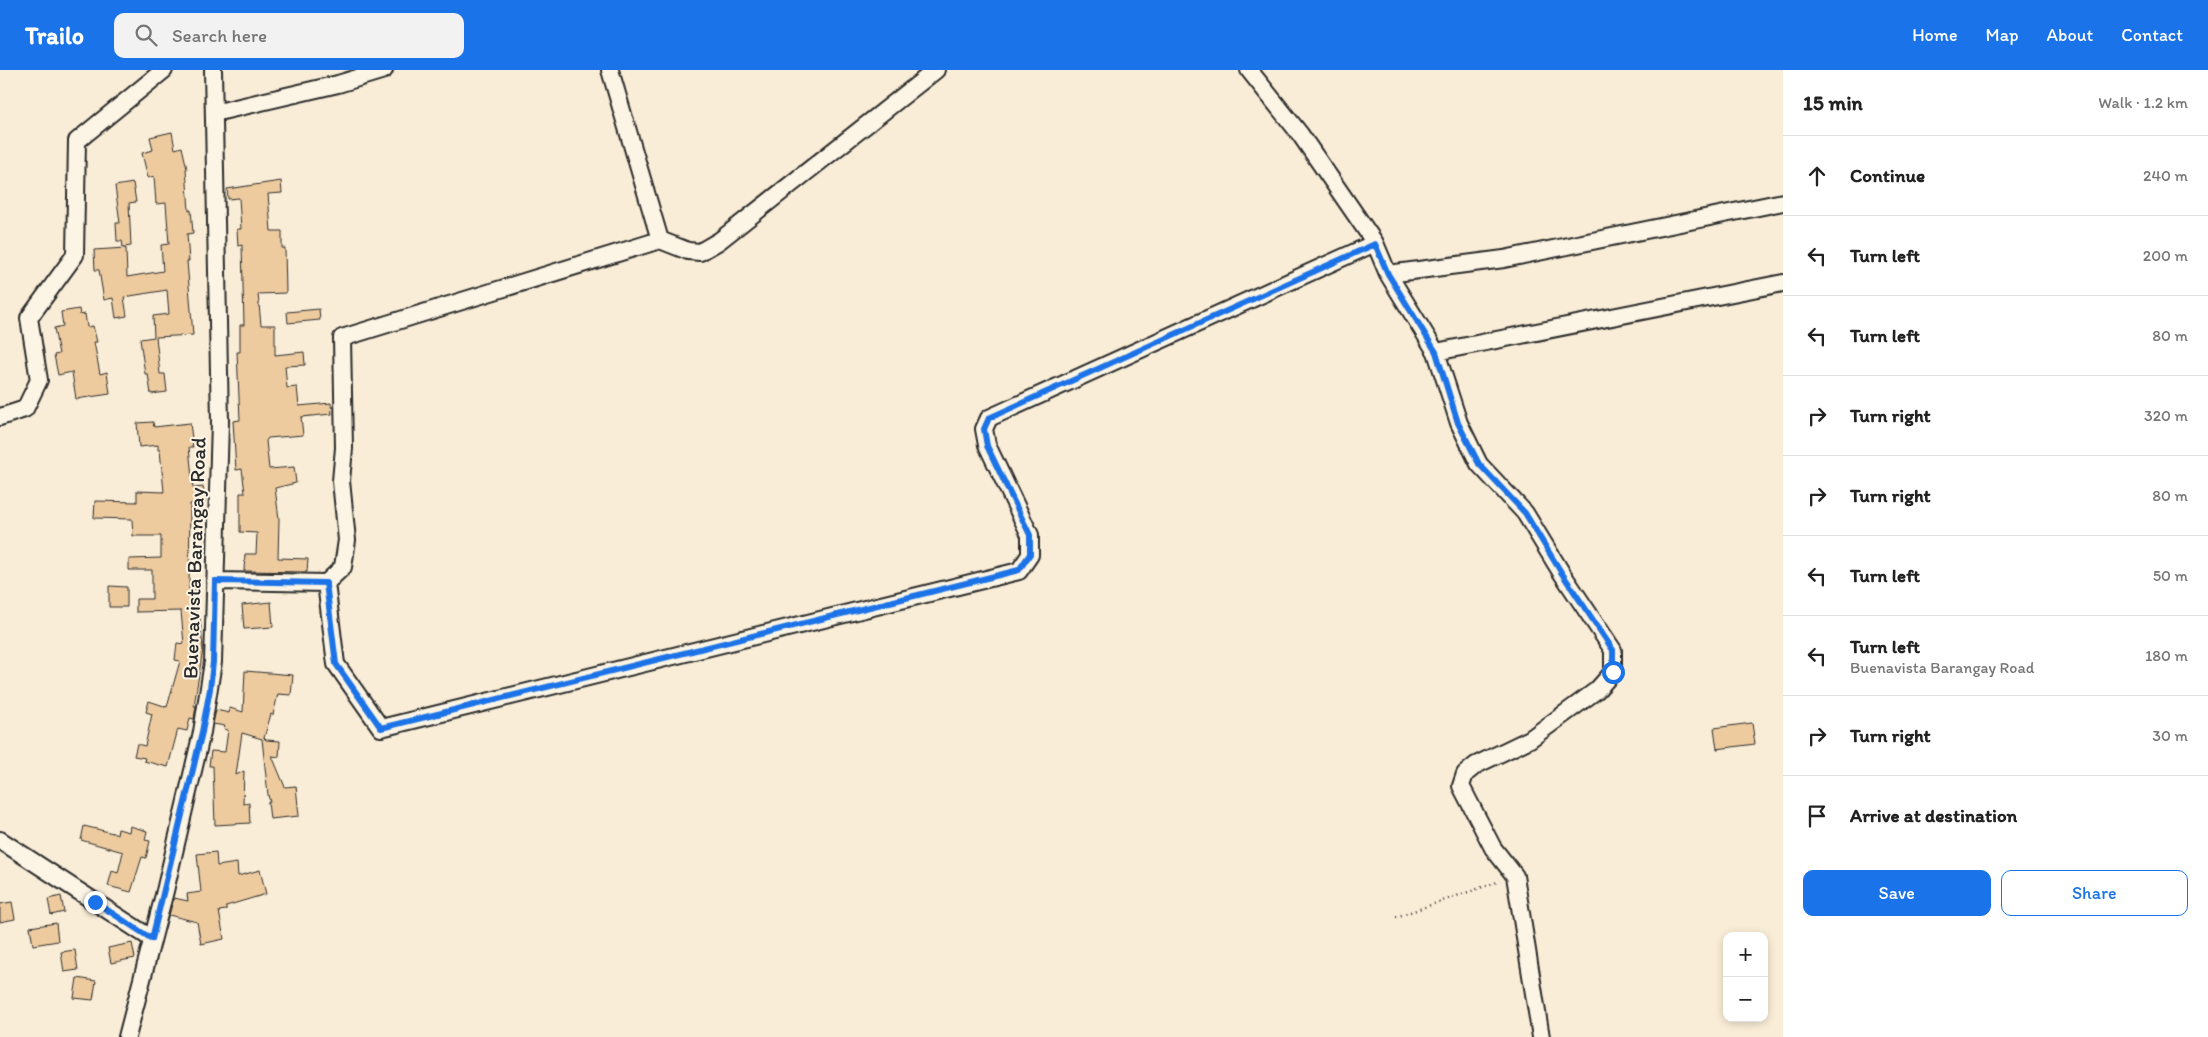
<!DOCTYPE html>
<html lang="en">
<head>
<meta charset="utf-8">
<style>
	:root { --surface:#fff; --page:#f2f2f2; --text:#222; --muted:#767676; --line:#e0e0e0; --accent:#1a73e8 }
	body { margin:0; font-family:Itim,sans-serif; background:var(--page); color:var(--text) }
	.controls { position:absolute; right:15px; bottom:15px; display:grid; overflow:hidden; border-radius:10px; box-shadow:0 2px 8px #0003 }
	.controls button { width:45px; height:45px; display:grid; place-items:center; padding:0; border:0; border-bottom:1px solid var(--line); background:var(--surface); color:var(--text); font:25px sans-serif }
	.stop { position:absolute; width:15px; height:15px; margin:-11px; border:4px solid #1a73e8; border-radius:50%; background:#fff }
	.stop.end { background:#1a73e8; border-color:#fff; box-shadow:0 1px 5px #0008 }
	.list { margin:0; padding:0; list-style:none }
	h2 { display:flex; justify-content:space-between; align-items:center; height:65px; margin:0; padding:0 20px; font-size:21px }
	h2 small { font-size:16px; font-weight:400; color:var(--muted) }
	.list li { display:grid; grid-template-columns:32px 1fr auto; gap:15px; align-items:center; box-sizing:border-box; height:80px; padding:0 20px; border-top:1px solid var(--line) }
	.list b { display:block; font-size:19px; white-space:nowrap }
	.list p { margin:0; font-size:16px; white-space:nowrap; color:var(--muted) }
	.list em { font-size:16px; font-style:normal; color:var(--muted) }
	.actions { display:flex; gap:10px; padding:15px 20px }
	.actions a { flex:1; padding:11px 0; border:1px solid var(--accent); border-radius:10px; text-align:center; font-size:18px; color:var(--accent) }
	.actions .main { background:var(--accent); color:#fff }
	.icon { flex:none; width:28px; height:28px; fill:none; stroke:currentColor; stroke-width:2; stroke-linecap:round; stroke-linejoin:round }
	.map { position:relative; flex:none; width:1783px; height:967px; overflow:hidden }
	header { display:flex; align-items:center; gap:30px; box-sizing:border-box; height:70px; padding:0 25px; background:var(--accent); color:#fff }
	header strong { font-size:24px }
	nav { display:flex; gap:28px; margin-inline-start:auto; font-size:18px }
	.search { width:350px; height:45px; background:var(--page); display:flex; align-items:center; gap:12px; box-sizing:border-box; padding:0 18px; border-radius:10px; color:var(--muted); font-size:19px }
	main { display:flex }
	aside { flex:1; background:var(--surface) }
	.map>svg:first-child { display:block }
	.building { fill:#eecb9f; stroke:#2b2b2b }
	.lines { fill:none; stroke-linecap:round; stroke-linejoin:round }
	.minor-casing { stroke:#2b2b2b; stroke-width:20 }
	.path { stroke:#2b2b2b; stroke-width:2.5; stroke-dasharray:1 4; stroke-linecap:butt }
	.minor { stroke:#fcf5e5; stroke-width:16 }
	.route { stroke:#1a73e8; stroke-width:6 }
	.labels { text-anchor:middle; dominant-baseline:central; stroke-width:4; stroke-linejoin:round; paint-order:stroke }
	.street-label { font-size:21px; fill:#2b2b2b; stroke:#fcf5e5 }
</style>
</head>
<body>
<header>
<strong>Trailo</strong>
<div class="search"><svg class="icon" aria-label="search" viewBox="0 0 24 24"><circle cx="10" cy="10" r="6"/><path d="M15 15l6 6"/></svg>Search here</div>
<nav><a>Home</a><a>Map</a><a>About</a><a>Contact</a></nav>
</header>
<main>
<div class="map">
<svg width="1783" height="967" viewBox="0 0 1783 967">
	<rect width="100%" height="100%" fill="#f9edd7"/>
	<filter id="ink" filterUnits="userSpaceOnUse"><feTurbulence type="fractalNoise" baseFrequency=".02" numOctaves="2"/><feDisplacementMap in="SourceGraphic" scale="10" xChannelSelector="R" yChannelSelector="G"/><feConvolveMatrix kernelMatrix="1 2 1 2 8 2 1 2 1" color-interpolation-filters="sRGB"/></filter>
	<g filter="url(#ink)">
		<!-- building -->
		<path class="building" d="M172 62 175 79 182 77 187 99H186L189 141 191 140 193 163 187 164 189 191H187L193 265 156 267 160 304H165L167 322 151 324 148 304H145L140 269 154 267 153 246 169 244 167 220 124 227 127 246 116 248 113 228 104 230 99 200H95L94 180 126 178 127 207 163 201 161 175 169 174 166 133 156 134 154 106 148 108 142 83 153 80 150 67Z
			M281 111 282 123 268 124 271 161H282V178H285L286 223 258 224 261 255H275V285L304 282 305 295 285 296 287 318 297 317 299 336 331 333 332 344 301 347 303 365 268 368 266 371 269 399 294 397 296 413 275 418 279 449 278 488 308 489 307 502 244 501 245 484H256L257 463 240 462V423H245L242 399 236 400 233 351 240 350 237 282H240V255H244L242 175 238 176 237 159H241L239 128 228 129 227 119Z
			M133 113 136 132 129 133 131 176 123 177 122 171H117L116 153H120L115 116Z
			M79 239 80 245 85 244 87 257 93 256 97 272H94L100 304 107 302 110 324 76 329 72 302 58 305 54 285 59 284 54 258 63 256 61 242Z
			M319 239 320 250 288 253 287 242Z
			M153 352 154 357 190 353 193 377H189L193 418 203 417 205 432 190 434 189 519 196 520V549L200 548 203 579 194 636H196L194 649 190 648 187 661 178 659 168 697 144 691 145 688 134 686 137 674 145 676 152 644 146 642 149 631 167 637 180 591 175 590 177 573 184 574 181 541 136 542V529H152V500H129V489L161 488V466H133L132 449 94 448 95 431 137 432V421L164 422 160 380H158V375L139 377 137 353Z
			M109 516 127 517V537H109Z
			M271 532 273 557 244 559 242 535Z
			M245 601 293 605 291 625 278 624 273 645 271 644 264 668 266 670 280 671 279 687 272 686 285 717 296 716 299 746 270 749 268 732H270L268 725 262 669 242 663 236 705 244 701 243 734 249 733 250 753 215 755 213 696H209L211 681 225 682 228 660 224 659 225 656 213 654 216 640 229 643 230 638 243 642Z
			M1752 653 1755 674 1717 679 1714 658Z
			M84 756 117 764 118 759 129 762 130 756 147 761 145 770 150 771 146 788 142 787 131 822 108 816 112 801 118 803 123 782 81 770Z
			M216 782 217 796 237 793 238 806 260 800 266 824 226 836V840L219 841 224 869 201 874 197 852 169 845 174 828 188 831 187 824 201 822 197 784Z
			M61 826 64 842 51 845 48 829Z
			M12 832 15 849 0 852V834Z
			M56 853 58 871 33 875 30 857Z
			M132 873 135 888 111 893 108 878Z
			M75 880 78 900 64 902 61 882Z
			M77 908 96 911 93 930 74 928Z"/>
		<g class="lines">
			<defs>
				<path id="minor" d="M610 0 660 170
					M1249 0 1300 64 1375 173 1388 204 1436 282 1459 353 1479 394 1525 443 1561 502 1613 580V602L1597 620 1530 669 1476 695 1465 704 1461 716 1493 778 1515 806 1541 967
					M214 43 338 14 384 0
					M1388 204 1504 189 1783 132
					M1436 282 1783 213
					M0 347 25 339 39 310 29 248 75 185 77 71 164 0
					M215 511 326 513 343 497 347 470 341 411 344 378 342 268 660 170 688 181 700 182 719 171 936 0
					M326 513 336 594 381 658 1019 501 1030 485V465L987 375 984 359 989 348 1375 173
					M0 770 152 869
					M127 967 165 821 202 662 213 592 220 352 213 0"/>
			</defs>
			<!-- minor casing -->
			<use href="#minor" class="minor-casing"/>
			<!-- path -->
			<path class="path" d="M1396 847 1500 811"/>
			<!-- minor -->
			<use href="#minor" class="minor"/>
		</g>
	</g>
	<g class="lines" filter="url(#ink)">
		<!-- route -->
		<path class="route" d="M95 832 152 869 202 662 210 619 213 592 215 511 326 513 336 594 381 658 1019 500 1030 484V465L987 376 984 359 989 348 1375 174 1388 204 1436 282 1458 353 1479 394 1525 443 1561 502 1613 580V602"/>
	</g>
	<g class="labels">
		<!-- street labels -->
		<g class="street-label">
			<text transform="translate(194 488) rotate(-88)">Buenavista Barangay Road</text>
		</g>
	</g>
</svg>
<div class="controls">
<button>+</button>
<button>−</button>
</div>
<div class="stop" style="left:1613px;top:602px"></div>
<div class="stop end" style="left:95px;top:832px"></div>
</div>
<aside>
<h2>15 min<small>Walk · 1.2 km</small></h2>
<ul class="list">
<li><svg class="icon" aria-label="ahead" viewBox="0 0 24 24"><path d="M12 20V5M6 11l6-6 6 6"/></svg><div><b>Continue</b></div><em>240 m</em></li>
<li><svg class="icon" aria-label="left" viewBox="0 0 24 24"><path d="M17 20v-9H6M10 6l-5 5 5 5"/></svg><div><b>Turn left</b></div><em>200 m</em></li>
<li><svg class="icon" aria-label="left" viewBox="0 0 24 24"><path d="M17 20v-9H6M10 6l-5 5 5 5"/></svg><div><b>Turn left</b></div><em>80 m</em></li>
<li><svg class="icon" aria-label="right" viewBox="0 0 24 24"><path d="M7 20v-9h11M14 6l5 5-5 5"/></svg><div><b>Turn right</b></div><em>320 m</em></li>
<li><svg class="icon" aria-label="right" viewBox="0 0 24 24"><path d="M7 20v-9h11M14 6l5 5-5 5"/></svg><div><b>Turn right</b></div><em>80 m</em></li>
<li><svg class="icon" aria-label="left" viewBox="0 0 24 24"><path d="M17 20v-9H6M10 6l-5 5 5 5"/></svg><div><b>Turn left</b></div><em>50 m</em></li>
<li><svg class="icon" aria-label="left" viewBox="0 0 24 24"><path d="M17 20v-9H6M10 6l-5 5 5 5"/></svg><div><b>Turn left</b><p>Buenavista Barangay Road</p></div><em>180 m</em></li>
<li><svg class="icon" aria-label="right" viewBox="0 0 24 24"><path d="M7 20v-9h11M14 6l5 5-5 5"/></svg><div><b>Turn right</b></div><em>30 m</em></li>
<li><svg class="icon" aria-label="arrive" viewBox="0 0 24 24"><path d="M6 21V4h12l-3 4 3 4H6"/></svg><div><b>Arrive at destination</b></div></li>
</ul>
<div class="actions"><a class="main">Save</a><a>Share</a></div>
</aside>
</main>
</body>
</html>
